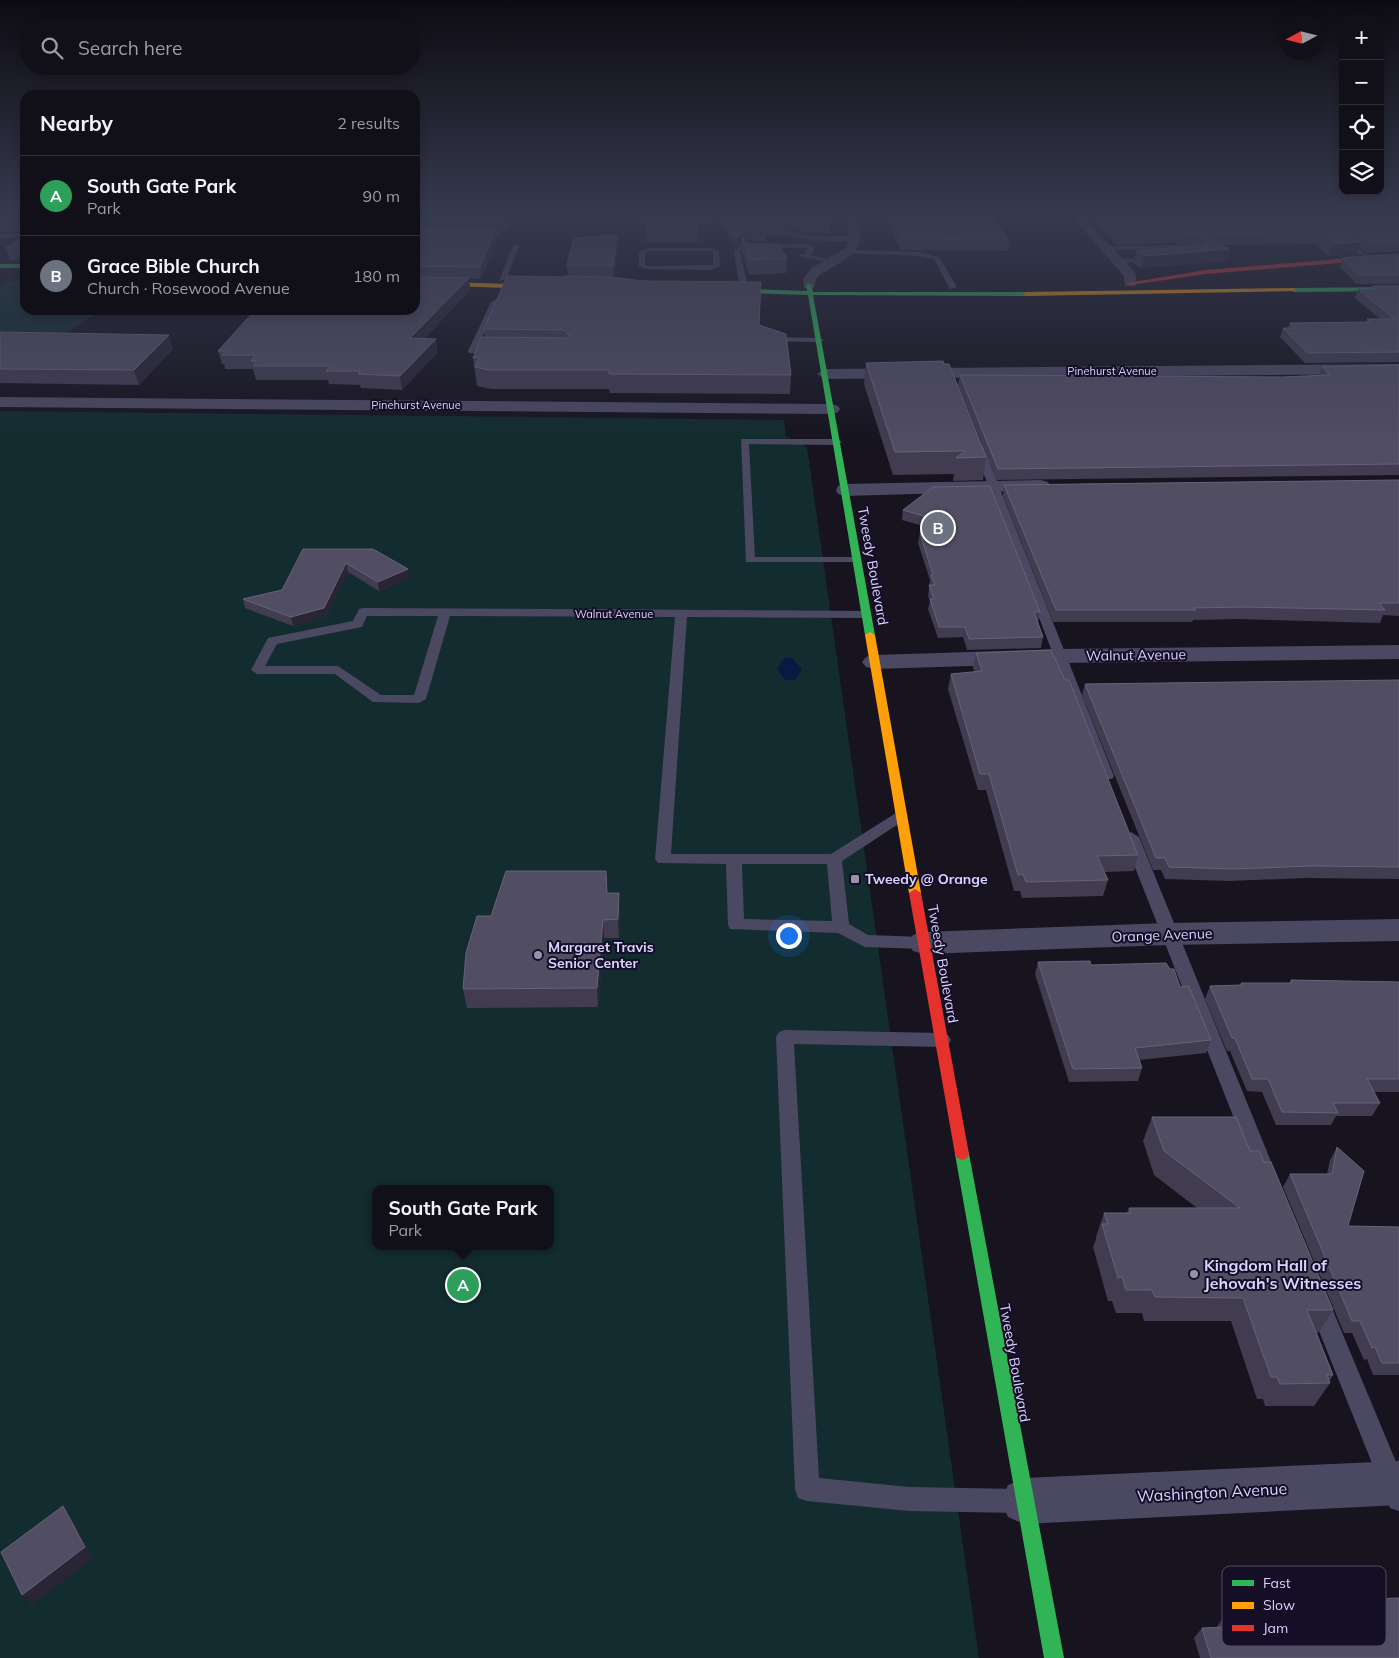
<!DOCTYPE html>
<html lang="en">
<head>
<meta charset="utf-8">
<style>
	:root { --surface:#110f18; --page:#1e1d25; --text:#f1f3f6; --muted:#9c9ca2; --line:#302f37; --accent:#b45309 }
	body { margin:0; font-family:Mulish,sans-serif; background:var(--page); color:var(--text) }
	.controls { position:absolute; right:15px; top:15px; display:grid; overflow:hidden; border-radius:10px; box-shadow:0 2px 8px #0003 }
	.controls button { width:45px; height:45px; display:grid; place-items:center; padding:0; border:0; border-bottom:1px solid var(--line); background:var(--surface); color:var(--text); font:25px sans-serif }
	.compass { position:absolute; left:1279px; top:15px; width:45px; height:45px; border-radius:50%; background:var(--surface); box-shadow:0 2px 8px #0003; rotate:263deg }
	.you { position:absolute; left:788px; top:935px; width:18px; height:18px; margin:-12px; border:4px solid #fff; border-radius:50%; background:#1a73e8; box-shadow:0 0 0 8px #1a73e833 }
	.badge { display:grid; place-items:center; width:32px; height:32px; border-radius:50%; background:var(--accent); color:#fff; font-size:16px; font-weight:700 }
	.pin { position:absolute; translate:-50% -50%; border:2px solid #fff; box-shadow:0 1px 5px #0006 }
	.popup { position:absolute; left:372px; top:1185px; width:182px; height:65px; box-sizing:border-box; display:grid; place-content:center; border-radius:10px; background:var(--surface); filter:drop-shadow(0 1px 4px #0005); font-size:16px; white-space:nowrap; color:var(--muted) }
	.popup b { font-size:19px; color:var(--text) }
	.popup::after { content:''; position:absolute; left:50%; top:100%; margin-left:-10px; border:10px solid transparent; border-top-color:var(--surface) }
	.list { margin:0; padding:0; list-style:none }
	h2 { display:flex; justify-content:space-between; align-items:center; height:65px; margin:0; padding:0 20px; font-size:21px }
	h2 small { font-size:16px; font-weight:400; color:var(--muted) }
	.list li { display:grid; grid-template-columns:32px 1fr auto; gap:15px; align-items:center; box-sizing:border-box; height:80px; padding:0 20px; border-top:1px solid var(--line) }
	.list b { display:block; font-size:19px; white-space:nowrap }
	.list p { margin:0; font-size:16px; white-space:nowrap; color:var(--muted) }
	.list em { font-size:16px; font-style:normal; color:var(--muted) }
	.icon { flex:none; width:28px; height:28px; fill:none; stroke:currentColor; stroke-width:2; stroke-linecap:round; stroke-linejoin:round }
	.map { position:relative; flex:none; width:1399px; height:1658px; overflow:hidden }
	.search { position:absolute; background:var(--surface); box-shadow:0 2px 8px #0003; left:20px; top:20px; width:400px; height:55px; display:flex; align-items:center; gap:12px; box-sizing:border-box; padding:0 18px; border-radius:28px; color:var(--muted); font-size:19px }
	.panel { position:absolute; background:var(--surface); box-shadow:0 2px 8px #0003; left:20px; top:90px; width:400px; height:225px; border-radius:15px }
	.map>svg:first-child { display:block }
	.green { fill:#122c2f; fill-rule:evenodd }
	.water { fill:#091943 }
	.lines { fill:none; stroke-linecap:round; stroke-linejoin:round }
	.lane { fill:#4b4862; fill-rule:evenodd }
	.street { fill:#4b4862; fill-rule:evenodd }
	.fast { fill:#30b455; fill-rule:evenodd }
	.slow { fill:#ff9f0a; fill-rule:evenodd }
	.jam { fill:#e5322d; fill-rule:evenodd }
	.wall { fill:#413c50 }
	.shaded-wall { fill:#292535 }
	.building { fill:#514d63; stroke:#67627b }
	.poi-dot { fill:#9690b1; stroke:#140e26; stroke-width:2 }
	.labels { text-anchor:middle; dominant-baseline:central; stroke-width:4; stroke-linejoin:round; paint-order:stroke }
	.far-street-label { font-size:11px; fill:#dbd3ff; stroke:#140e26 }
	.street-label { font-size:14px; fill:#dbd3ff; stroke:#140e26 }
	.poi-label { font-size:14px; font-weight:bold; fill:#dbd3ff; stroke:#140e26; text-anchor:start }
	.near-poi-label { font-size:16px; font-weight:bold; fill:#dbd3ff; stroke:#140e26; text-anchor:start }
	.near-street-label { font-size:16px; fill:#dbd3ff; stroke:#140e26 }
	.key { fill:#140e26; stroke:#504967; stroke-width:1 }
	.key-label { font-size:14px; fill:#dbd3ff }
</style>
</head>
<body>
<div class="map">
<svg width="1399" height="1658" viewBox="0 0 1399 1658">
	<rect width="100%" height="100%" fill="#171420"/>
	<!-- green -->
	<path class="green" d="M5 281H25V310H100L50 345 0 343V290Z
		M0 411 784 420 786 436 807 447 979 1658H0ZM376 1189H550V1246H376Z"/>
	<!-- water -->
	<path class="water" d="M784 658H792L802 669 795 680H785L777 669Z"/>
	<g class="lines">
		<!-- lane -->
		<path class="lane" d="M641 211H647L645 219 649 220H711V211H717V221L712 224H649L639 220Z
			M776 226C803 238 826 236 855 236L858 238C845 246 784 239 773 228Z
			M25 233V237L0 238V234Z
			M1337 238H1341L1373 258 1368 259 1337 240Z
			M516 244 519 246 506 279 499 281 513 246Z
			M742 244H809L815 248 811 255 836 261 833 263 799 256V254H805L807 248 746 247 740 251 747 283 743 285 739 283 734 251Z
			M1181 245 1202 254 1199 256 1180 249 1105 250 1102 248 1105 246Z
			M648 248H713L719 251 720 266 711 270 647 269 639 266V252ZM651 251H710L713 252V265L649 266 645 265V253Z
			M850 250 919 252 939 257 957 287 950 289 934 259 919 256 848 253Z
			M1155 258 1153 261 1117 263 1114 261 1117 259Z
			M495 300 499 302 477 349H496L500 351 496 353H469L468 351 491 302Z
			M771 337 820 338 824 340 820 342 768 341 767 339Z
			M741 439H837L842 442 837 445 749 444 755 557H856L860 558V562H746Z
			M978 443 983 446 1114 776 1112 779H1102L1100 776 973 446Z
			M363 608 870 611V617L866 618 687 617 671 854H831L896 813H906L908 816 906 819 842 861 849 924 868 935 924 937 930 939 932 943 930 947 924 949 865 947 838 933 730 929 728 925 726 864 658 863 655 859 675 617 450 616 426 699 419 703 373 702 335 674H257L251 670 268 638 353 621 359 609ZM367 616H438L414 695H381L338 666H265L277 644 362 627ZM742 864H827L832 921 744 919Z
			M1131 832 1139 837 1274 1169 1271 1175 1264 1177 1257 1175 1254 1169 1123 837Z
			M785 1030 942 1033 948 1035 951 1040 948 1045 942 1047 794 1044 819 1478 909 1487 1020 1489 1029 1492 1032 1501 1029 1510 1020 1513 909 1511 807 1501 798 1498 795 1489 776 1037 779 1032Z
			M1318 1291 1326 1294 1399 1469V1511L1390 1508 1307 1301 1310 1294Z"/>
		<!-- street -->
		<path class="street" d="M844 211H855C866 248 859 252 828 270 824 272 817 276 816 280 815 283 815 285 814 288H804L803 279 812 268 847 247 849 232Z
			M1067 211H1078L1135 272 1137 283 1135 286H1125L1124 276Z
			M1399 364V374L825 379 817 374 825 369Z
			M0 397 832 404 838 406 840 409 838 412 832 414 0 407Z
			M1041 480 1048 482 1050 486 1048 490 845 496 838 494 836 490 838 486 845 484Z
			M1399 645V659L1061 663 874 669 866 667 862 662 866 657 874 655 1061 649Z
			M1399 919V941L1168 945 924 954 913 951 909 943 913 935 924 932 1168 923Z
			M1399 1461V1505L1024 1524 1008 1517 1001 1501 1008 1485 1024 1478Z"/>
		<!-- fast -->
		<path class="fast" d="M0 264H25V268H0Z
			M809 283 812 285 813 292H1026L1029 294 1026 296 813 295 875 635 870 638 865 635 808 295 723 292 720 290 723 288 807 291 806 285Z
			M1399 287V291L1294 292 1291 290 1294 288Z
			M962 1148 967 1150 969 1154 1064 1658H1044L955 1154 957 1150Z"/>
		<!-- slow -->
		<path class="slow" d="M415 281 540 285 543 287 540 289 415 285Z
			M1294 288 1296 291 1026 296 1023 294 1026 292Z
			M870 632 875 635 921 893 915 897 909 893 865 635Z"/>
		<!-- jam -->
		<path class="jam" d="M1399 254V258L1206 274 1130 285 1127 283 1206 270Z
			M915 889 921 893 969 1154 967 1158 962 1160 957 1158 955 1154 909 893Z"/>
	</g>
	<!-- wall -->
	<path class="wall" d="M0 211H25V231L0 232Z
		M415 211 514 218 508 229H502L499 235H496V242L481 279 469 278 470 290 424 339H436L437 353 402 390 361 388 360 385 329 384 328 380H256L253 369H225L224 364H222L218 351 415 310Z
		M648 211H698V242H646V228Z
		M718 211H830L831 224 830 234 805 233 785 227 784 236H766V241L747 240 746 241V242L750 244 787 258 786 273 749 275 742 252V243L735 248 719 218Z
		M887 211H1067L1066 213H990L1009 240 1008 251 901 250 886 216Z
		M1086 211H1392L1399 213V251L1368 253 1358 247 1356 254 1328 256 1316 244 1221 245 1229 249 1226 261 1141 268 1133 263 1136 251 1190 246 1173 243 1117 245Z
		M25 235V260H10L6 248Z
		M618 250 614 277 759 325 791 375 790 394 610 393 609 389H491L477 386 473 358 485 337 484 329 564 277 568 276 567 265Z
		M1399 254V284H1357L1340 267 1342 258Z
		M1372 286H1399V362L1305 363 1280 337 1283 328H1288L1290 323 1366 322 1367 319H1380L1355 298 1358 289H1371Z
		M0 332 173 349 139 385 0 383Z
		M866 363 986 457 983 480 953 481 954 474 893 475 864 384Z
		M1399 365V475L996 480 958 385 960 375 1283 377 1319 375 1322 367Z
		M1399 480V616L1383 615 1380 623 1238 619 1193 620 1192 622H1053L1003 496 1004 485Z
		M933 487 1040 612 1038 622 1043 637 1041 648 967 650 963 637 938 638 928 609 930 601 928 596 930 580 918 543 920 533 927 527 902 520 903 510Z
		M303 549 410 578 379 591 348 572 326 617 293 626 245 608 243 599 282 590Z
		M976 653 1138 855 1134 871 1104 872 1108 880 1103 896 1022 898 1020 891H1014L986 790H978L948 689 951 674 975 672 973 668Z
		M1399 680V879L1306 878 1229 881 1165 879 1161 870H1153L1082 695 1085 684Z
		M607 893 620 911 619 938H604L598 1007 467 1008 463 989 491 916Z
		M1038 962 1091 965 1180 987 1211 1040 1206 1053 1139 1060 1142 1068 1138 1081 1069 1082 1035 974Z
		M1291 980 1399 982V1092H1374L1380 1103 1372 1116H1336L1331 1125H1276L1262 1092 1247 1091 1230 1051H1227L1205 999 1210 986 1240 985 1241 983H1289Z
		M1152 1117 1250 1151 1264 1162 1333 1310 1318 1333H1317L1333 1375 1329 1382 1330 1383 1314 1406H1265L1263 1399H1257L1231 1321H1144L1142 1313H1116L1112 1301H1108L1093 1247 1096 1239V1237L1104 1213H1127L1129 1208H1197L1154 1175 1143 1141Z
		M1337 1147 1348 1226 1399 1227V1375H1373L1367 1359 1364 1360 1352 1333H1344L1283 1187 1290 1174H1327L1330 1160Z
		M1304 1601 1399 1658H1200L1194 1638 1202 1628H1216L1224 1617 1296 1614 1295 1611Z"/>
	<!-- shaded-wall -->
	<path class="shaded-wall" d="M511 211H517L508 229 507 218Z
		M775 215V224L772 218Z
		M501 218 502 229 499 235 498 223Z
		M495 230 496 242 481 279 480 267Z
		M748 230 747 240 744 242 742 237V243L735 248V238Z
		M617 235 618 250 613 282V266Z
		M1360 242 1356 254 1328 256 1332 244Z
		M1229 249 1226 261 1141 268 1144 256Z
		M469 278 470 290 412 351 410 338Z
		M169 335 173 349 139 385 134 370Z
		M436 339 437 353 402 390 400 376Z
		M346 563 348 572 326 617 293 626 291 617Z
		M408 569 410 578 379 591 378 582Z
		M619 893 620 911 619 938 618 919Z
		M603 920 604 938 598 1007 597 988Z
		M63 1506 71 1517 93 1558 32 1605 22 1595Z"/>
	<!-- building -->
	<path class="building" d="M0 211H25V225H23L21 220 0 221Z
		M415 211H511L507 218H501L498 223 415 222Z
		M720 211H830L831 224 806 223 775 215 772 218V220L785 226H764L767 231 748 230 735 238Z
		M890 211H988L1009 240 902 239Z
		M1098 211H1310L1360 242 1332 244 1319 232 1198 234 1229 249 1144 256 1136 251 1206 245 1208 243 1193 234 1176 231 1119 233Z
		M1316 211H1392L1399 213V242L1371 244Z
		M647 212H698V228H646Z
		M415 230H495L480 267 415 266Z
		M25 235V248H6Z
		M617 235 613 266 567 265 574 238Z
		M744 236 746 242 750 244H778L787 258 749 260 742 237Z
		M1399 254V275H1360L1342 258Z
		M507 276 564 277V276L611 277 643 281 761 282 759 325 786 334 791 375 609 374V370H489L475 367 479 357 473 358 481 337 567 338 569 335 564 330 484 329Z
		M415 277 469 278 410 338 436 339 400 376 358 374 361 371H326L331 366H253L257 361H251L255 355H222L226 351H218L255 310H415Z
		M1372 286H1399V352L1308 353 1283 328H1295L1290 323 1371 322 1367 319H1395L1358 289H1376Z
		M0 332 169 335 134 370 0 369Z
		M943 361 944 364H949L986 457 956 458 965 451 895 452 866 363Z
		M1399 365V464L998 469 960 375 1283 377 1330 375 1322 367Z
		M1399 480V603H1379L1385 610 1242 607 1194 608 1196 610H1056L1004 485Z
		M990 486 1040 612H1034L1043 637 969 639 965 627H939L930 599H934L929 585H935L931 575H933L920 533 937 520 903 510 933 487Z
		M303 549H373L408 569 378 582 346 563 324 608 291 617 243 599 282 590Z
		M1051 650 1065 680H1069L1138 855 1097 856 1108 880 1026 882 1023 874 1018 875 989 774H980L951 674 982 671 976 653Z
		M1399 680V867L1311 866 1234 869 1169 867 1165 858H1156L1085 684Z
		M506 871H606L607 893H619L618 919 603 920 597 988 463 989 466 953 477 916H491Z
		M1090 961 1091 965 1166 963 1170 969H1174L1180 987 1189 986 1211 1040 1135 1048 1142 1068 1073 1069 1038 962Z
		M1291 980 1399 982V1079H1367L1380 1103H1333L1338 1113 1282 1112 1268 1079H1252L1235 1038H1232L1210 986 1242 985 1241 983H1292Z
		M1152 1117H1236L1250 1151H1259L1264 1162H1271L1333 1310H1307L1333 1375H1327L1330 1383 1280 1384 1277 1377H1271L1243 1298 1155 1297 1152 1290H1126L1122 1277 1118 1278 1102 1224H1108L1104 1213H1131L1129 1208H1240L1164 1151Z
		M1337 1147 1364 1171 1348 1226 1399 1227V1363H1382L1375 1347 1372 1348 1360 1321H1352L1290 1174H1332Z
		M63 1506 85 1547 22 1595 1 1552Z
		M1399 1598V1658H1211L1202 1628 1226 1627 1224 1617 1309 1613 1304 1601Z"/>
	<!-- sky -->
	<linearGradient id="sky" x2="0" y2="1"><stop stop-color="#0d0b12"/><stop offset="0.48" stop-color="#363a4e"/><stop offset="1" stop-color="#363a4e" stop-opacity="0"/></linearGradient>
	<rect width="1399" height="443" fill="url(#sky)"/>
	<!-- markers -->
	<g class="poi-dot">
		<rect x="850" y="874" width="10" height="10" rx="2.5"/>
		<circle cx="538" cy="955" r="5"/>
		<circle cx="1194" cy="1274" r="5"/>
	</g>
	<g class="labels">
		<!-- far-street labels -->
		<g class="far-street-label">
			<text x="1112" y="371">Pinehurst Avenue</text>
			<text x="416" y="405">Pinehurst Avenue</text>
			<text x="614" y="614">Walnut Avenue</text>
		</g>
		<!-- street labels -->
		<g class="street-label">
			<text transform="translate(873 566) rotate(80)">Tweedy Boulevard</text>
			<text transform="translate(1136 655) rotate(-1)">Walnut Avenue</text>
			<text transform="translate(1162 935) rotate(-2)">Orange Avenue</text>
			<text transform="translate(943 964) rotate(80)">Tweedy Boulevard</text>
			<text transform="translate(1015 1363) rotate(80)">Tweedy Boulevard</text>
		</g>
		<!-- poi labels -->
		<g class="poi-label">
			<text x="865" y="879">Tweedy @ Orange</text>
			<text x="548" y="947">Margaret Travis<tspan x="548" dy="16">Senior Center</tspan></text>
		</g>
		<!-- near-poi labels -->
		<g class="near-poi-label">
			<text x="1204" y="1265">Kingdom Hall of<tspan x="1204" dy="18">Jehovah's Witnesses</tspan></text>
		</g>
		<!-- near-street labels -->
		<g class="near-street-label">
			<text transform="translate(1212 1492) rotate(-3)">Washington Avenue</text>
		</g>
	</g>
	<!-- legend -->
	<rect x="1222" y="1566" width="164" height="80" rx="8" class="key"/>
	<rect x="1232" y="1580" width="22" height="6" fill="#30b455"/>
	<rect x="1232" y="1602" width="22" height="7" fill="#ff9f0a"/>
	<rect x="1232" y="1625" width="22" height="6" fill="#e5322d"/>
	<g class="key-label">
		<text x="1263" y="1588">Fast</text>
		<text x="1263" y="1610">Slow</text>
		<text x="1263" y="1633">Jam</text>
	</g>
</svg>
<div class="controls">
<button>+</button>
<button>−</button>
<button><svg class="icon" aria-label="locate" viewBox="0 0 24 24"><circle cx="12" cy="12" r="6"/><path d="M12 2v4M12 18v4M2 12h4M18 12h4"/></svg></button>
<button><svg class="icon" aria-label="layers" viewBox="0 0 24 24"><path d="M12 4l9 5-9 5-9-5zM3 14l9 5 9-5"/></svg></button>
</div>
<svg class="compass" viewBox="-18 -18 36 36"><path d="M0-13l5 13h-10z" fill="#e53935"/><path d="M0 13l5-13h-10z" fill="#9c9ca2"/></svg>
<div class="you"></div>
<div class="pin badge" style="left:463px;top:1285px;background:#2e9e5b">A</div>
<div class="popup"><b>South Gate Park</b>Park</div>
<div class="pin badge" style="left:938px;top:528px;background:#6b7280">B</div>
<div class="search"><svg class="icon" aria-label="search" viewBox="0 0 24 24"><circle cx="10" cy="10" r="6"/><path d="M15 15l6 6"/></svg>Search here</div>
<section class="panel">
<h2>Nearby<small>2 results</small></h2>
<ul class="list">
<li><span class="badge" style="background:#2e9e5b">A</span><div><b>South Gate Park</b><p>Park</p></div><em>90 m</em></li>
<li><span class="badge" style="background:#6b7280">B</span><div><b>Grace Bible Church</b><p>Church · Rosewood Avenue</p></div><em>180 m</em></li>
</ul>
</section>
</div>
</body>
</html>
